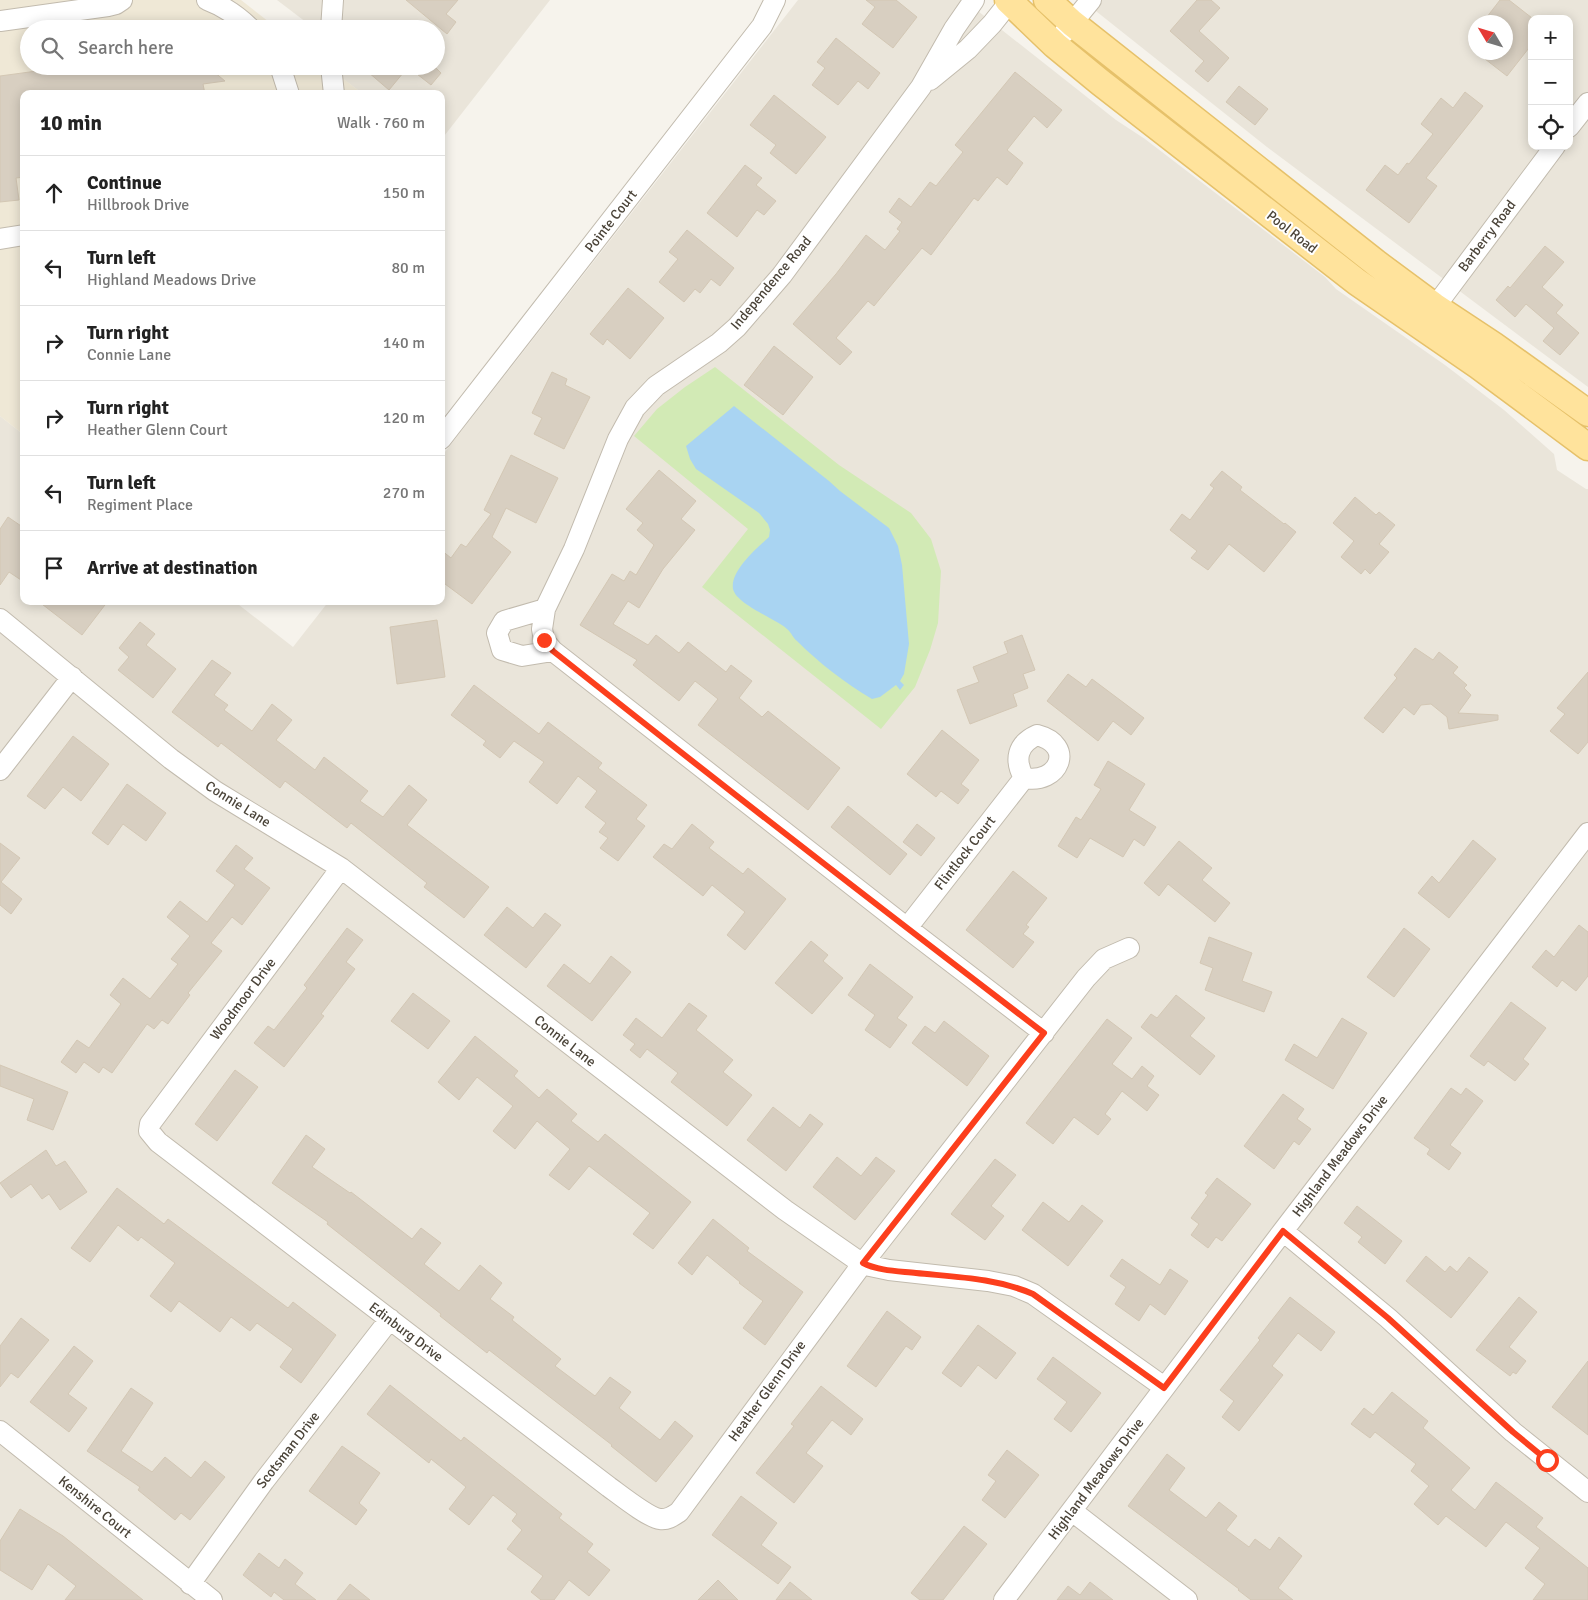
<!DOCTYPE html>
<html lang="en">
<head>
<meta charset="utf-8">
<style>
	:root { --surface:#fff; --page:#f6f6f6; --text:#222; --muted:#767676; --line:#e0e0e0 }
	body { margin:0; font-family:Signika,sans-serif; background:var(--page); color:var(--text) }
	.controls { position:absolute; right:15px; top:15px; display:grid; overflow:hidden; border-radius:10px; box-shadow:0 2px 12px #0003 }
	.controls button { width:45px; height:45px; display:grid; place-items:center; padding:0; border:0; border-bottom:1px solid var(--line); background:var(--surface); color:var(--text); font:25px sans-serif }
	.compass { position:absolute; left:1468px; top:15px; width:45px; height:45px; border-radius:50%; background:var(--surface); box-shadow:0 2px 12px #0003; rotate:308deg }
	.stop { position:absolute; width:15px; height:15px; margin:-11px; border:4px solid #fc3f1d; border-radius:50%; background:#fff }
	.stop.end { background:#fc3f1d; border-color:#fff; box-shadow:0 1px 5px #0008 }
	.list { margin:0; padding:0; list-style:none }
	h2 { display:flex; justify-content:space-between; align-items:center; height:65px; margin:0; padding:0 20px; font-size:21px }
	h2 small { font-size:16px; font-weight:400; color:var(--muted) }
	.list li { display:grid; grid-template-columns:32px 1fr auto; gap:15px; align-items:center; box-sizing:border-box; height:75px; padding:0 20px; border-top:1px solid var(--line) }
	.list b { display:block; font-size:19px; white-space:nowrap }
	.list p { margin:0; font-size:16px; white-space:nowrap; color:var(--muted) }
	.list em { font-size:16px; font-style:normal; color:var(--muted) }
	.icon { flex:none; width:28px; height:28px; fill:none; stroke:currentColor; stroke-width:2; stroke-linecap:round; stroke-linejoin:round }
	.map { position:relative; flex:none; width:1588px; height:1600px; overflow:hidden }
	.search { position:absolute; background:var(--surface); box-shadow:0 2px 12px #0003; left:20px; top:20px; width:425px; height:55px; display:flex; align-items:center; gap:12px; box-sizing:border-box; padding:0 18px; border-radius:28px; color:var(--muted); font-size:19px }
	.panel { position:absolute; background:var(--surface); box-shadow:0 2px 12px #0003; left:20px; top:90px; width:425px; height:515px; border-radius:10px }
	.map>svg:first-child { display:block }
	.residential { fill:#eae5da; fill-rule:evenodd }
	.education { fill:#efe8d6 }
	.green { fill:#d2eab5 }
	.water { fill:#a9d4f2 }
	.building { fill:#d8cfc1; stroke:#d3c7b4 }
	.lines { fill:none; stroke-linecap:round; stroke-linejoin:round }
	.minor-casing { stroke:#c2bbae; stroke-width:22 }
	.major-casing { stroke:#e6c16a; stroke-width:29 }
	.minor { stroke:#fff; stroke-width:20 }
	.major { stroke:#ffe39c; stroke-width:26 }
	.route { stroke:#fc3f1d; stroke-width:6 }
	.labels { text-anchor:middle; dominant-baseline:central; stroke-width:4; stroke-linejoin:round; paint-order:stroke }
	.street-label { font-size:14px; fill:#4b4439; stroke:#fff }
</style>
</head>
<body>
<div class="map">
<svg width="1588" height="1600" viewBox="0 0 1588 1600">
	<rect width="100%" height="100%" fill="#f6f3ec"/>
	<!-- residential -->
	<path class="residential" d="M277 0H550L441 140V94H363L342 78 341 68 342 66H436V29H315Z
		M798 0H964L1116 120 1145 139 1325 277 1336 289 1445 365 1504 410 1554 454 1557 470 1586 489H1588V1600H0V416L24 435V601H234L293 647 329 601H441V457Z
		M1082 0H1588V387L1267 147ZM1532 19H1569V146H1532ZM1476 22H1506V52H1476Z"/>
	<!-- education -->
	<path class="education" d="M0 0H241L278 29H29V66H327L363 94H24V435L0 416Z"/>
	<!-- green -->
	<path class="green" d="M715 367 839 465 911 513 931 539 941 571 938 623 930 650 915 687 881 729 702 587 748 529 634 436 657 409 685 387Z"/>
	<!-- water -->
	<path class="water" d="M734 406 829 481 840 491 889 528 898 546 902 565 909 644 904 674 900 681 904 685 900 690 896 685 880 697 872 699C846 684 818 662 797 641 793 638 791 632 787 629 784 626 779 623 775 621 764 614 736 602 733 589 730 571 757 548 769 537L770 530 768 524 759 513 696 469 690 459 686 446Z"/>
	<!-- building -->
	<path class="building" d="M406 0H458L446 14 456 22 447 34Z
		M866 0H896L917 17 893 48 862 24 875 7Z
		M1197 0H1211L1220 8 1199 31 1229 58 1208 82 1195 71 1204 61 1170 31Z
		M1500 0H1509L1532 18V44L1507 76 1476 52H1506V22H1483Z
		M836 38 880 73 868 89 858 81 838 105 812 85 825 68 817 62Z
		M59 66H207L225 81 203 84 205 94H24V177L16 178 19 200 0 202V76L59 68Z
		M361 66H434L441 73 431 85 408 67 389 90Z
		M1015 72 1062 110 1047 128 1034 116 1007 150 1023 163 1007 185 997 177 978 201 974 198 931 255 922 248 874 306 868 301 836 338 852 352 840 365 793 324 836 274 866 235 885 250 900 231 897 229 902 222 889 212 899 198 911 207 930 182 936 186 963 152 955 145Z
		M1239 86 1268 109 1255 125 1226 102Z
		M1465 92 1483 106 1426 178 1437 186 1409 223 1366 190 1385 165 1398 175 1407 163 1409 164 1433 134 1421 124 1441 98 1453 108Z
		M774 95 826 137 796 174 770 153 776 145 750 125Z
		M745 165 762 178 756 185 776 201 764 215 757 210 737 237 707 213Z
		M687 230 734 268 720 286 711 279 700 293 695 289 684 302 659 282 678 259 669 252Z
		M1545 246 1564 262 1542 287 1563 305 1556 313 1579 333 1560 355 1543 341 1554 328 1526 304 1515 317 1496 300 1508 286 1510 288Z
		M628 288 664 318 630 359 607 339 603 345 590 334Z
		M774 346 813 377 783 415 744 385Z
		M552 372 567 379 565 385 590 397 564 449 534 434 542 418 532 413Z
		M511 455 558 478 536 523 506 508 492 537 511 552 472 604 441 581V550L451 558 461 544 466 547 491 514 484 510Z
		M659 470 696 501 681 519 695 530 663 569 639 608 628 601 613 624 648 645 656 635 679 653 688 642 726 672 731 665 752 681 739 698 762 717 768 711 840 768 808 810 698 725 718 699 695 681 679 701 633 665 637 660 580 625 612 574 624 581 630 571 636 575 654 545 637 530 643 523 626 509Z
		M1222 471 1242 487 1240 490 1284 524 1285 523 1296 532 1264 572 1229 544 1208 570 1191 558 1197 551 1170 530 1182 514 1190 520 1214 488 1210 485Z
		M1355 497 1376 515 1379 512 1395 525 1379 544 1389 552 1370 574 1365 569 1361 574 1341 557 1354 541 1333 523Z
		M8 517 24 528V582L9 572 0 585V529Z
		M38 601H108L82 635Z
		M437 620 445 677 397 684 390 627Z
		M140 622 155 634 146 645 176 669 153 698 118 670 129 657 119 648Z
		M1022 635 1035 670 1023 674 1028 688 1013 694 1017 706 970 724 957 690 979 682 973 667 1008 653 1004 642Z
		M1415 648 1433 660 1439 652 1458 667 1453 673 1467 685 1464 688 1471 695 1458 713 1498 715V720L1449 729 1447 717 1431 704 1421 705 1414 715 1404 707 1383 733 1364 718 1397 678 1394 675Z
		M212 660 231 673 214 695 228 705 224 710 252 731 272 704 292 720 276 740 315 770 324 757 368 791 360 801 383 817 409 785 427 800 407 825 489 887 464 918 424 887 427 883 351 823 347 828 285 781 280 788 221 743 218 747 172 712Z
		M1588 672V742L1578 754 1550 731 1565 714 1557 708Z
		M1068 674 1086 687 1092 679 1144 718 1131 735 1113 721 1098 741 1047 701Z
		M474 685 539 734 548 722 602 763 598 768 647 805 636 819 645 826 618 861 600 848 608 838 599 832 606 823 585 807 597 791 578 776 557 804 529 782 544 762 514 741 500 758 483 745 486 741 451 715Z
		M942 730 979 760 961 784 969 790 958 804 941 791 936 797 907 774Z
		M73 736 109 764 81 801 63 787 45 809 27 796Z
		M1108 761 1145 784 1129 810 1156 827 1144 846 1134 839 1123 857 1090 838 1077 858 1058 846 1076 817 1081 820 1101 789 1094 785Z
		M127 784 166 813 146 841 123 824 108 845 92 833Z
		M848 806 907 854 890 875 831 827Z
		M692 824 714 842 709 848 743 874 748 868 786 899 745 950 727 935 745 912 712 885 703 896 653 857 664 844 672 849Z
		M917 824 935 838 921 856 903 842Z
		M1473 840 1496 859 1449 918 1418 893 1432 876 1439 883Z
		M1179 841 1212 868 1202 880 1230 903 1215 922 1168 884 1159 896 1144 883Z
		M0 843 20 858 1 882 22 899 11 914 0 905Z
		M236 845 253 858 244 869 270 888 242 925 232 917 211 943 222 951 188 993 190 995 168 1024 162 1020 154 1029 147 1024 112 1073 103 1067 99 1073 84 1062 76 1073 61 1062 77 1040 89 1048 121 1004 110 995 123 978 150 999 178 964 171 959 190 936 167 917 180 901 207 922 235 885 216 871Z
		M1013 871 1047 898 1026 925 1029 927 1023 934 1034 942 1013 968 966 930Z
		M507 907 533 928 545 913 561 925 526 968 484 935Z
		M1579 925 1588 932V976L1576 991 1562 980 1557 987 1532 967 1546 950 1554 957Z
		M347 928 363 940 346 962 355 969 321 1014 324 1016 284 1067 254 1043 268 1026 274 1030 307 988 304 985Z
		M1404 928 1430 949 1394 997 1367 977Z
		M1209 937 1252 953 1242 981 1272 992 1264 1012 1205 990 1213 968 1200 963Z
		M811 941 828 955 823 961 843 978 812 1014 775 983Z
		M611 956 631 972 592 1021 547 986 564 964 590 984Z
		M870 964 913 997 897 1018 907 1025 890 1048 865 1030 875 1015 848 995Z
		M413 993 450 1021 428 1049 391 1021Z
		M1176 995 1205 1018 1190 1036 1215 1056 1200 1075 1141 1027 1151 1014 1157 1018Z
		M1511 1002 1546 1028 1523 1059 1529 1064 1515 1081 1488 1061 1484 1066 1470 1056Z
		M689 1003 707 1016 696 1030 733 1060 723 1072 752 1095 727 1126 671 1082 678 1073 647 1049 640 1058 630 1050 635 1044 623 1035 636 1018 662 1038Z
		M1342 1018 1367 1033 1333 1089 1285 1060 1294 1044 1317 1058Z
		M1107 1019 1132 1038 1112 1064 1132 1079 1142 1066 1154 1076 1147 1086 1159 1095 1147 1111 1122 1091 1105 1114 1111 1119 1098 1135 1074 1117 1053 1144 1026 1123Z
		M944 1021 989 1056 967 1086 912 1043 925 1026 935 1033Z
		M475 1036 518 1071 514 1076 539 1098 547 1089 577 1114 571 1121 598 1142 605 1134 691 1202 653 1249 633 1234 650 1213 589 1166 569 1190 549 1175 570 1149 537 1121 515 1149 493 1131 513 1106 477 1077 459 1100 438 1082Z
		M0 1065 68 1092 53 1130 27 1120 34 1099 0 1086Z
		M235 1070 258 1087 217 1141 195 1124Z
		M1451 1088 1461 1095 1466 1088 1483 1101 1450 1145 1461 1153 1449 1170 1427 1154 1430 1149 1414 1138Z
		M1283 1094 1304 1109 1297 1119 1311 1129 1299 1145 1294 1141 1274 1169 1244 1146Z
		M773 1107 800 1128 810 1114 823 1124 786 1171 747 1140Z
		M306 1135 325 1149 312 1167 350 1193 351 1192 412 1239 421 1228 441 1243 424 1264 459 1291 480 1265 502 1283 490 1299 514 1317 512 1320 561 1359 555 1366 595 1396 610 1377 631 1392 619 1408 660 1440 675 1421 693 1436 656 1482 611 1446 612 1445 489 1350 487 1353 440 1316 441 1314 327 1224 328 1222 272 1183Z
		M46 1150 56 1166 65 1161 87 1192 60 1210 49 1194 42 1199 31 1184 11 1198 0 1183Z
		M837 1157 861 1176 876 1157 895 1171 855 1220 813 1187Z
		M995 1159 1016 1175 991 1206 1004 1216 985 1240 951 1214Z
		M1217 1178 1251 1204 1222 1241 1216 1237 1208 1248 1191 1235 1199 1224 1191 1218 1208 1195 1205 1193Z
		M117 1188 164 1224 168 1219 288 1308 293 1302 336 1335 301 1383 280 1367 293 1349 257 1323 250 1331 231 1317 220 1332 179 1301 171 1312 150 1296 175 1263 141 1237 138 1241 118 1225 90 1262 71 1248Z
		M1043 1202 1069 1222 1082 1205 1103 1221 1068 1266 1022 1230Z
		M1357 1206 1402 1241 1385 1264 1358 1242 1362 1237 1344 1223Z
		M713 1219 749 1248 747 1251 803 1292 765 1345 743 1328 763 1301 739 1283 740 1282 707 1255 692 1275 678 1263Z
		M1426 1256 1445 1272 1450 1266 1457 1272 1469 1257 1488 1272 1451 1318 1406 1281Z
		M1122 1259 1160 1285 1170 1269 1188 1281 1165 1315 1150 1304 1139 1321 1115 1304 1126 1287 1110 1276Z
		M1290 1297 1335 1332 1321 1351 1298 1333 1272 1366 1283 1375 1239 1431 1222 1417 1234 1401 1220 1390 1260 1340 1258 1338Z
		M1519 1297 1537 1312 1509 1347 1526 1361 1516 1374 1513 1372 1510 1376 1476 1350Z
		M887 1311 921 1337 912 1350 906 1346 876 1387 847 1366Z
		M21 1318 49 1340 18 1378 11 1373 0 1387V1346Z
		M978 1325 1016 1353 996 1379 978 1365 961 1387 942 1373Z
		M74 1346 93 1361 68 1394 87 1408 69 1432 30 1402Z
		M1053 1357 1101 1393 1071 1432 1054 1419 1067 1402 1037 1379Z
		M1588 1361V1435L1552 1407Z
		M390 1385 461 1441 464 1437 510 1473 562 1514 559 1518 593 1544 587 1552 610 1570 589 1596 569 1580 554 1600H541L531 1592 543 1576 507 1549 522 1530 512 1521 517 1514 493 1495 469 1525 449 1509 466 1487 431 1459 429 1463 367 1414Z
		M821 1386 863 1419 851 1435 832 1420 806 1453 823 1466 794 1503 756 1473 794 1426 791 1424Z
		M131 1388 153 1403 121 1451 152 1472 165 1457 191 1478 205 1461 225 1477 190 1520 181 1513 175 1520 138 1490 140 1487 87 1451Z
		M1392 1392 1428 1421 1423 1428 1470 1468 1451 1490 1475 1510 1496 1482 1543 1518 1536 1527 1588 1568V1600H1533L1545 1584 1525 1568 1540 1548 1506 1522 1486 1547 1446 1516 1438 1525 1414 1504 1429 1486 1411 1471 1416 1464 1375 1432 1370 1438 1351 1424 1364 1408 1373 1415Z
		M342 1446 380 1473 359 1503 367 1510 356 1525 309 1491Z
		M1007 1450 1039 1475 1005 1518 982 1500 996 1481 988 1475Z
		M1167 1454 1185 1468 1169 1490 1206 1518 1219 1502 1237 1516 1226 1530 1249 1547 1255 1539 1270 1550 1279 1537 1302 1556 1278 1588 1293 1600H1251L1238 1590 1239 1589 1128 1506Z
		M741 1496 777 1523 761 1545 791 1567 778 1584 712 1535Z
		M20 1509 63 1536 143 1600H65L76 1586 48 1564 32 1590 0 1570V1541Z
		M964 1526 987 1544 943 1600H920L911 1593Z
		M259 1553 279 1568 285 1559 303 1573 295 1584 316 1600H284L274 1592 271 1597 243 1575Z
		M718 1580 738 1600H698Z
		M790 1582 812 1600H776Z
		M1090 1582 1113 1600H1057L1068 1586 1080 1595Z
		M350 1584 370 1600H337Z"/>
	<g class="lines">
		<defs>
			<path id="minor" d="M207 0C223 6 239 17 251 29
				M974 0 954 29 921 87 782 275 737 327 719 343 656 386 635 408 618 439 574 549 545 609 542 629 544 640 553 651 907 928 1044 1033
				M0 21 108 6 116 4 122 0
				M331 29 333 0
				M1064 33 1091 0
				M280 66 289 94
				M331 66 334 94
				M930 80 968 49 992 24 1011 0
				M1569 127 1588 103
				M0 239 24 235
				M1425 316 1443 296 1555 146
				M441 439 762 26 775 0
				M545 609 504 621 497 633 502 650 522 656 553 651
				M0 619 171 759 215 791 341 868 785 1210 854 1258 870 1266 889 1270 988 1281 1014 1286 1033 1294 1164 1387
				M1037 735C1076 745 1059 785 1024 778 1014 760 1017 744 1037 735Z
				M0 770 72 677
				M341 868 150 1124 149 1131 158 1142 609 1487C620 1495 649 1518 660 1519 668 1520 673 1516 679 1512L863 1263 1086 978 1104 959 1129 948
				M907 928 1024 778
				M1283 1231 1388 1318 1513 1432 1588 1492
				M0 1431 212 1600
				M1072 1511 1187 1600
				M190 1584 264 1481 390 1319
				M1004 1600 1283 1231 1588 833"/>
			<path id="major" d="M1008 0 1055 45 1100 82 1357 282 1479 366 1588 447
				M1047 0 1072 23 1376 263 1434 306 1493 345 1588 413"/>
		</defs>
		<!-- minor casing -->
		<use href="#minor" class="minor-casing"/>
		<!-- major casing -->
		<use href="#major" class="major-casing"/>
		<!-- minor -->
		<use href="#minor" class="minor"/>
		<!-- major -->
		<use href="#major" class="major"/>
	</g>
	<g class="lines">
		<!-- route -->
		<path class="route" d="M544 640 553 651C715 780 879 907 1044 1033L863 1263C879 1271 898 1271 916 1273 955 1277 996 1278 1033 1294L1164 1388 1283 1231 1388 1318 1513 1432 1547 1460"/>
	</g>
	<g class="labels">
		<!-- street labels -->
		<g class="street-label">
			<text transform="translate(611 221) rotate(-52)">Pointe Court</text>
			<text transform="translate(1292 232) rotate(38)">Pool Road</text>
			<text transform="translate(1487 236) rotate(-53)">Barberry Road</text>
			<text transform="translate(771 283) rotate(-50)">Independence Road</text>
			<text transform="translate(238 804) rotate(32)">Connie Lane</text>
			<text transform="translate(965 853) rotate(-52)">Flintlock Court</text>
			<text transform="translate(243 999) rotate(-53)">Woodmoor Drive</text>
			<text transform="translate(565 1041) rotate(38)">Connie Lane</text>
			<text transform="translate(1340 1156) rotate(-53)">Highland Meadows Drive</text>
			<text transform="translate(406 1332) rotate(37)">Edinburg Drive</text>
			<text transform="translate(767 1391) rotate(-54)">Heather Glenn Drive</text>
			<text transform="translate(288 1450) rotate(-52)">Scotsman Drive</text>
			<text transform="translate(1096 1479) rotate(-53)">Highland Meadows Drive</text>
			<text transform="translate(95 1507) rotate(39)">Kenshire Court</text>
		</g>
	</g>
</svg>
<div class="controls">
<button>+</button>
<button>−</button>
<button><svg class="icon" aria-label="locate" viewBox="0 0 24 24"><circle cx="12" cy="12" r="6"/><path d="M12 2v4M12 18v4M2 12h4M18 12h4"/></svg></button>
</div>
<svg class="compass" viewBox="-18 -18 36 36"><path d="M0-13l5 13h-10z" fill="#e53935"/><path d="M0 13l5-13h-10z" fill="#767676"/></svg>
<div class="stop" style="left:1547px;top:1460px"></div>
<div class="stop end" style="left:544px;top:640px"></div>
<div class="search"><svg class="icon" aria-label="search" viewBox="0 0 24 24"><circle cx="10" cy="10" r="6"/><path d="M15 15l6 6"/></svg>Search here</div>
<section class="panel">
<h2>10 min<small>Walk · 760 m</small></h2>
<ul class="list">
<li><svg class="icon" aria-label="ahead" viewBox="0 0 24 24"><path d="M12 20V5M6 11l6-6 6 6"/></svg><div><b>Continue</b><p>Hillbrook Drive</p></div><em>150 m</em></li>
<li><svg class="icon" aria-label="left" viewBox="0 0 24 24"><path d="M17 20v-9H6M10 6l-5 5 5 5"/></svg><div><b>Turn left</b><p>Highland Meadows Drive</p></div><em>80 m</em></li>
<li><svg class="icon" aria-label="right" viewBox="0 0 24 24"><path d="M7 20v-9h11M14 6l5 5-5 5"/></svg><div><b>Turn right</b><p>Connie Lane</p></div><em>140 m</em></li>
<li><svg class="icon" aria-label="right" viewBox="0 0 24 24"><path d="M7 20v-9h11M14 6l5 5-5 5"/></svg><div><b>Turn right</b><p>Heather Glenn Court</p></div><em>120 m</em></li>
<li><svg class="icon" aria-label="left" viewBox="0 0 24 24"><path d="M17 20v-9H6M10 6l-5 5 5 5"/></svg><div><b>Turn left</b><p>Regiment Place</p></div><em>270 m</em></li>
<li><svg class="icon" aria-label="arrive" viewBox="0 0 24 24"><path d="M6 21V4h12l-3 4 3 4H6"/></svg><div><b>Arrive at destination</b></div></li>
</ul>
</section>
</div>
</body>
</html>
